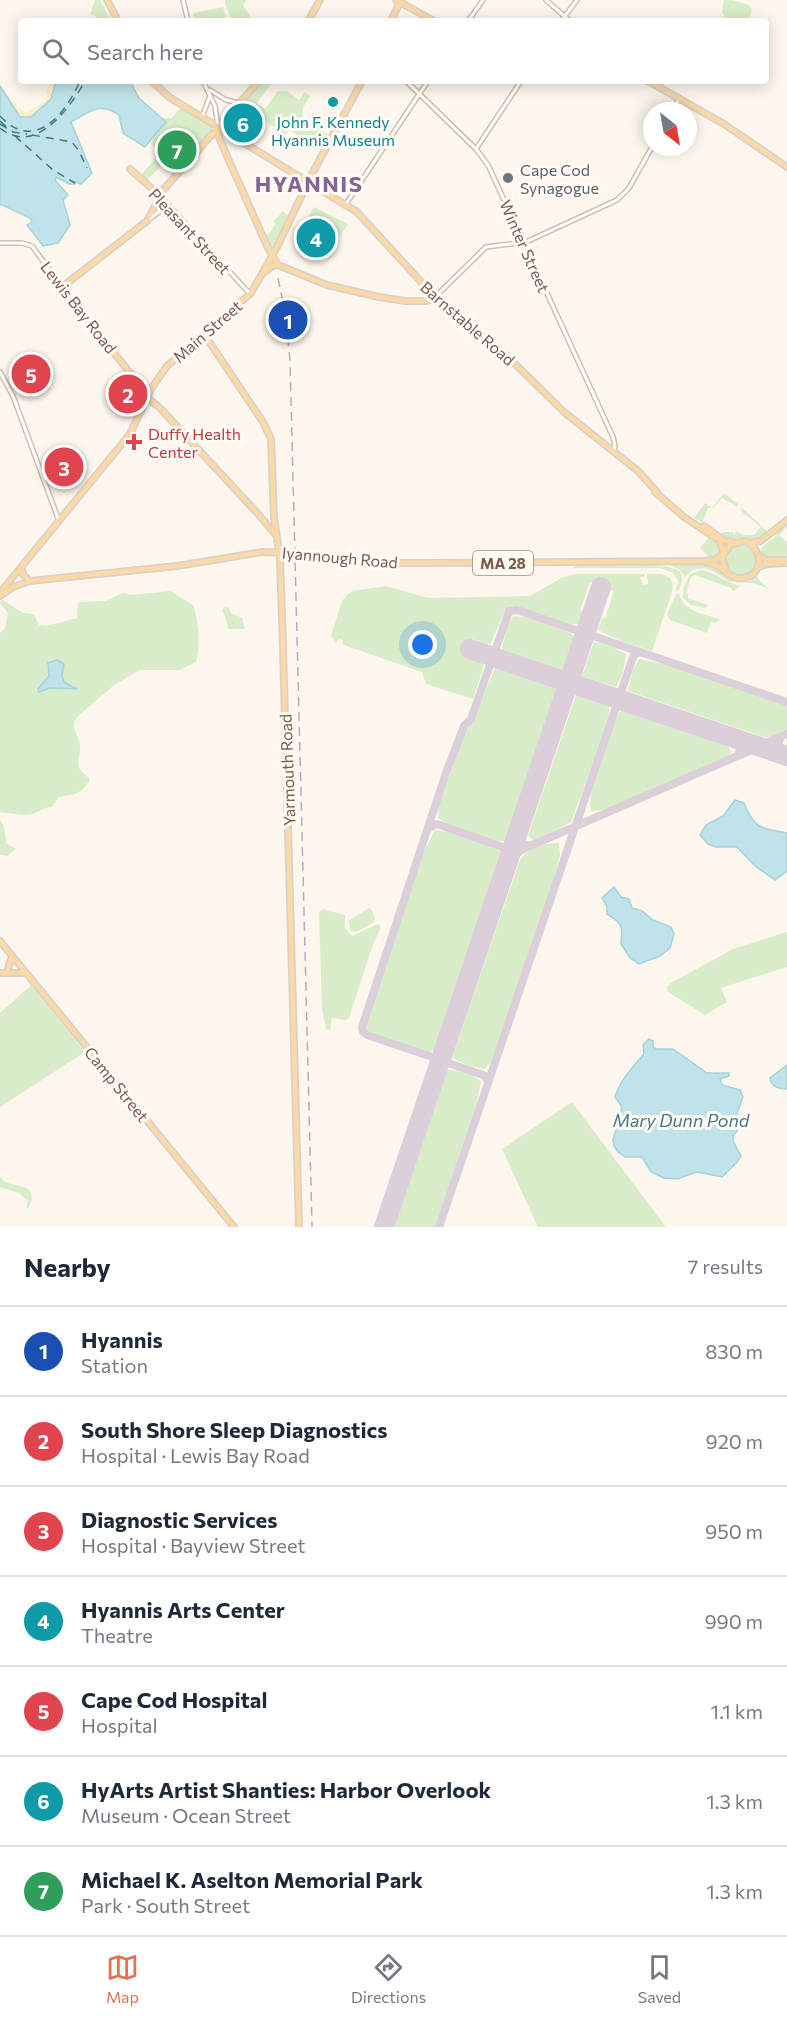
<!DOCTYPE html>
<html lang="en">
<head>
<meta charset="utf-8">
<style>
	:root { --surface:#fff; --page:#f2f2f3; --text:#1f2937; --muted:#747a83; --line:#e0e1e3; --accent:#e76f51 }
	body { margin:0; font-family:Commissioner,sans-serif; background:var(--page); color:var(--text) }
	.compass { position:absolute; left:643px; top:102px; width:54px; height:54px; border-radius:50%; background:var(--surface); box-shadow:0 3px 15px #0003; rotate:149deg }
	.you { position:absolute; left:423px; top:645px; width:21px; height:21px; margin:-15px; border:4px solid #fff; border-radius:50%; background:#1a73e8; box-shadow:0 0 0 9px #1a73e833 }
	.badge { display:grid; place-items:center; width:39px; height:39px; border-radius:50%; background:var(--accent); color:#fff; font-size:20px; font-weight:700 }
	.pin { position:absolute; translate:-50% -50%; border:3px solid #fff; box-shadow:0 2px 6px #0006 }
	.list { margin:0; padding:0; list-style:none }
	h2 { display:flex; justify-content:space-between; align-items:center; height:78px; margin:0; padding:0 24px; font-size:26px }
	h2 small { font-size:20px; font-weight:400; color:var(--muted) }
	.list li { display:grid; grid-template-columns:39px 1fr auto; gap:18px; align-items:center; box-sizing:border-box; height:90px; padding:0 24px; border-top:2px solid var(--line) }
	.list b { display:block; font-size:22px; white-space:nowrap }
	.list p { margin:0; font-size:20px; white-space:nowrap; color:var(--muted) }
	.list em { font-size:20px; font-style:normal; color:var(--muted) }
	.icon { flex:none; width:33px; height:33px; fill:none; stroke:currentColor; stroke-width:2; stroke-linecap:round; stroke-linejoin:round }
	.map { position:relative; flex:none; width:787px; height:1227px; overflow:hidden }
	.search { position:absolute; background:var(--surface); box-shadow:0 3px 15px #0003; left:18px; right:18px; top:18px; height:66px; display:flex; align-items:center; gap:15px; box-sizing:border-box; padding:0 21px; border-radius:6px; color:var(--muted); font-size:22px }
	.sheet { height:708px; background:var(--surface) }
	nav { display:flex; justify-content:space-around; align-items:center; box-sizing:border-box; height:84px; border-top:2px solid var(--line); background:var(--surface); font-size:16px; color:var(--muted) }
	nav a { display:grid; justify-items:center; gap:3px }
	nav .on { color:var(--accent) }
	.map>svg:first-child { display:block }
	.green { fill:#d8ecc9; fill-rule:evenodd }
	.sand { fill:#fcefc7 }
	.water { fill:#bfe3e8; stroke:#a5d3da; stroke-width:1.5 }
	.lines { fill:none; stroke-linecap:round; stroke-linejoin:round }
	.ferry { stroke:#437c86; stroke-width:1.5; stroke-dasharray:8 6; stroke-linecap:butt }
	.taxiway { stroke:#dbcfda; stroke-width:8 }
	.runway { stroke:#dbcfda; stroke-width:20 }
	.minor-casing { stroke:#d1beb0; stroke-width:6 }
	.major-casing { stroke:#dad1cd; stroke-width:8 }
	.minor { stroke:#fff; stroke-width:3 }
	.major { stroke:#fbd9a5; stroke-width:4.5 }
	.rail { stroke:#b9a8c9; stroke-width:1.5; stroke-dasharray:9 6; stroke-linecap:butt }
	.culture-dot { fill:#0f9aa8; stroke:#fffaf3; stroke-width:2 }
	.worship-dot { fill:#6b7280; stroke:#fffaf3; stroke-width:2 }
	.health-dot { fill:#e0444e; stroke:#fffaf3; stroke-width:2 }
	.labels { text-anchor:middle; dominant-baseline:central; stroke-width:6; stroke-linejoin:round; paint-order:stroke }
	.shield { fill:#fffaf3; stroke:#a28b7f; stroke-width:1.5 }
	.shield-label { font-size:15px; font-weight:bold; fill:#7a5c4d }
	.culture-label { font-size:16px; fill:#0d838f; stroke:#fffaf3 }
	.worship-label { font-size:16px; fill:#5b616d; stroke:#fffaf3; text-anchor:start }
	.street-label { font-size:16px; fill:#7a5c4d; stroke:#fffaf3 }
	.health-label { font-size:16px; fill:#be3a42; stroke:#fffaf3; text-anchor:start }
	.water-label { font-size:18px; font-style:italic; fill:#437c86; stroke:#fffaf3 }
	.district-label { font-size:22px; font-weight:bold; letter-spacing:1.5px; fill:#846695; stroke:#fffaf3 }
</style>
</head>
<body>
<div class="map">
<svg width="787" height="1227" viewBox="0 0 787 1227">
	<rect width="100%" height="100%" fill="#fdf6ec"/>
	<!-- green -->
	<path class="green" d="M95 0H100L112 21H98L95 16 90 14Z
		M225 0H246L243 6 249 14 250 21H232L225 4Z
		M724 0H732L749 5 752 10 748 21H726L722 12Z
		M223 7 227 21H194L193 13Z
		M263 81H273L257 103 265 109 278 91H287L299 100 305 92 310 96C305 104 299 112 304 121L330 135 322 148 308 140 304 147 293 139 296 134 289 130 285 135 257 114 242 138 223 127Z
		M181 107 212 127V131L174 174 166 161 147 180 141 175 159 154 151 143 165 123 163 118H172Z
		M314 207 348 224 334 245 323 240V238L304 224Z
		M283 211 288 215 274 245 270 246 265 234 268 235 275 225 274 221Z
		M724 493 738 504V507L722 498 713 508H708L702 523 694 518 705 503 712 508Z
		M742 508 767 531C758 546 745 537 730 540L721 535 723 532H733V534H735L736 531 745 535H754L761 527 741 511Z
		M787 523V527L779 535 787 542V558H765L761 552 762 547 777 535V533Z
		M710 536 718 543 721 550 718 556 711 559 700 548Z
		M725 560a16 16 0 1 1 32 0a16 16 0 1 1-32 0Z
		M573 565C591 565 670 560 680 572 684 578 681 584 679 590L675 592 679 582 673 573 660 568H574Z
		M669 565C683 565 699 563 712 566 730 570 732 593 757 574L759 580 768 588 753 583 730 582 711 570 704 568 692 570 685 577 679 569Z
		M702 570C716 573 726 583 741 586L733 591 731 588 695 575 691 577 686 593 688 594V598L708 605 710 604 706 608 691 605 683 598V589L690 574Z
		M576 574H644L645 576 640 577 643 585 648 584 647 574H662L670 578 673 584 672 592 652 651 621 641 598 630 602 618 605 619 614 591 606 588 607 584 600 582 598 585 590 582 580 611 584 612 579 624H571L513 606 505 610 490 645 473 639V637L471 641 473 642 466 657 482 663 484 666 473 699 426 684 422 672 344 645 342 644 343 640 339 639 336 643 331 636 342 601 348 594 353 591 386 586 428 598 530 596 563 577Z
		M171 591 194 606C198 627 201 641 196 662L180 670H139L113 686 77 717C69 729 79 734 80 745 81 752 76 762 80 769 83 774 87 775 90 780 80 795 76 794 59 797L52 807C44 807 39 812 32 814 21 816 10 813 0 812V633L5 628 8 613 0 603 1 601 3 600 23 613 34 614 39 625 46 626 77 618 78 604 80 602 105 601 123 593 131 595ZM47 665 63 669 62 676 64 682 75 686 72 690 52 687 38 689 49 675Z
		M679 593C683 612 704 614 719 619L720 621H717L716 623 711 622 707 633 670 620 667 614 676 594Z
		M225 607 229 608 231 613 242 618 245 629H228L226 618 222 610Z
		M513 616C534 617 558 625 575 636L564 670 502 649 507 627Z
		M594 642 609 645 626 654 623 673 616 687 582 676Z
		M639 659 673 666 787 705V731L770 738 761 736 628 691 633 670Z
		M495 667 557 688 505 841C486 841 454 829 438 818L439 806 465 732 474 720Z
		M576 695 609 706V714L598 750 571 822 539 839 533 840 528 836Z
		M621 710 729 747 731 753 726 757 624 802 603 810 591 811C585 796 611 726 621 710Z
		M0 820 4 826 6 843 16 849 7 856 0 855Z
		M435 830C456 832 484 841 501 852L439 1037 434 1050 429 1053 368 1033 364 1027 423 854Z
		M559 843 560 856 552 883 492 1060 485 1069 467 1065 452 1058 520 860C528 847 545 843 559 843Z
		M369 908 372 910 375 919 374 922 356 932 351 931 348 921Z
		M323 909 345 915V928L352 936 378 924 381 927 372 947 349 1018 346 1020 332 1018 330 1030 326 1029 322 1009 319 912Z
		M787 932V967L721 988 727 1002 705 1015 668 992 667 987 671 983 733 949Z
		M31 985 85 1052 0 1107V1013Z
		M448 1069 470 1074 481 1081 476 1106 435 1227H394Z
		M572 1102 666 1227H538L502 1149Z
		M0 1177C11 1191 30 1179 32 1199L28 1208 26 1209 28 1201 19 1193 0 1187Z"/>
	<!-- sand -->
	<path class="sand" d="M52 81H56L51 99 31 117H20L0 100V86L18 108 27 113 47 100 48 96 45 93Z"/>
	<!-- water -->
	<path class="water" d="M56 81H130L139 98 166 122 145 147 123 133 119 115C100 101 90 112 71 122L92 173 81 184 76 182 75 184H69L56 177 55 180 68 195 63 200 70 225 58 243 43 246 27 225 32 222 30 218 0 204V86L20 117H31L51 99Z
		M57 660 64 664 62 676 64 682 77 689 49 688 39 692 38 689 49 676 48 663Z
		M735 800 744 803C754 829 761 828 787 833V871L775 880 755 866 737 847H716L708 844 700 835 706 825 723 816Z
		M614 887 621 897 629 899 632 908 642 911 653 920 671 927 674 934 670 948 660 956 639 964 630 958 621 944C623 925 622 923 607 914V907L602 898Z
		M649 1039 653 1041V1046L656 1049H673L707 1073H729V1076L720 1079 722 1085 740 1090 743 1097 737 1113 739 1128 733 1136V1141L741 1156 737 1162 722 1177 697 1172 677 1179 664 1178 651 1172 642 1157H625L618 1152 614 1146 613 1140 622 1107 615 1097C620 1080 633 1067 644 1054L643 1045Z
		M787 1065V1089C779 1089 771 1087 770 1078Z"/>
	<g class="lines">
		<!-- ferry -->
		<path class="ferry" d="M0 116C34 153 65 115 80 81
			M0 121 10 130
			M0 124 13 132 27 134
			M0 128C35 157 70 108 85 81
			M32 135 72 142 79 151 87 168
			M15 136 53 170 75 183"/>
		<!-- taxiway -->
		<path class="taxiway" d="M610 696H617L621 692 622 697 626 701 619 702 616 706
			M781 737 777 746 783 755
			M736 739 741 747 738 756
			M751 744 765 743 787 734
			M429 828 437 824 505 848 509 852 510 859
			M518 833 521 843 530 846
			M507 865 515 855 523 849 749 751 766 749
			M432 1057H439L443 1053 444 1059 448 1063
			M488 1083 487 1078 483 1075 448 1063 442 1064 438 1069 437 1062 432 1057 367 1035 363 1032 362 1027 446 773 464 726 471 719 509 611 517 610 787 702
			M439 1227 633 657 636 653 641 652"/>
		<!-- runway -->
		<path class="runway" d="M470 649 787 756
			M384 1227 601 587"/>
		<defs>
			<path id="minor" d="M183 0 188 21
				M546 0 570 21
				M468 21 483 0
				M561 21 577 0
				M203 81 215 106 218 127
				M406 81 476 149 488 165 613 437 615 446 613 452
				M210 90 226 100 239 103
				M672 111 679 99
				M202 117 210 96
				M476 149 521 81
				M160 196 250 294
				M346 204 428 81
				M148 220 168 205
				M0 243H22L32 246 62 287
				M435 297 486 247 526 242 617 200 629 188 652 147
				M0 372 13 396 59 521"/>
			<path id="major" d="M107 0 118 21
				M396 0 434 21
				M308 21 320 0
				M391 21 401 0
				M152 81 169 97 357 212 435 297 507 356 564 412 638 471 657 492
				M259 81 164 189 147 221 62 287 130 373 142 394 159 407 259 515 275 534
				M648 81 724 124 787 167
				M218 127V135L230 163 268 248 278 265 327 285 379 297 405 301H427L435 297
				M130 169 160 196
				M263 273 272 266 278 265
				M204 334 263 422 271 439 274 517 280 559 283 647 299 1227
				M655 492 684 517 720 541 723 552
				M704 526 725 541 733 542
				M750 543 761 541 787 520
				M759 555 766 560H787
				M708 563C722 564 729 580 742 578 765 576 763 547 744 541L730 545 722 557 726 571
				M758 567 767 564 787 563
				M22 570 23 575 30 581
				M2 594 4 588 130 434 151 389 167 366 251 293 276 249 312 174 362 81
				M0 596 13 587 30 581 177 566 262 552 297 553 382 563H426L705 561 715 560 723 555
				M0 941 234 1227
				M8 969 12 955
				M0 973H26"/>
		</defs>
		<!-- minor casing -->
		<use href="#minor" class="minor-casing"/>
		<!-- major casing -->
		<use href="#major" class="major-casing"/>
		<!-- minor -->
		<use href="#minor" class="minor"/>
		<!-- major -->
		<use href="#major" class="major"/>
		<!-- rail -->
		<path class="rail" d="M278 278 285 312 290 360 312 1227"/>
	</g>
	<!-- markers -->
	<circle class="culture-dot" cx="333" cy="102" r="6"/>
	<circle class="worship-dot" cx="508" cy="178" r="6"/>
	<path class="health-dot" d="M131 433h6v6h6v6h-6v6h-6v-6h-6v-6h6z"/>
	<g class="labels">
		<!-- shield labels -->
		<rect class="shield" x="473" y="551" width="60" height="24" rx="4.5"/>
		<g class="shield-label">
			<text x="503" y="563">MA 28</text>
		</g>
		<!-- culture labels -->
		<g class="culture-label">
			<text x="333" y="121">John F. Kennedy<tspan x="333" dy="18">Hyannis Museum</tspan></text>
		</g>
		<!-- worship labels -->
		<g class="worship-label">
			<text x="520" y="169">Cape Cod<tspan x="520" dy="18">Synagogue</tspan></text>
		</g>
		<!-- street labels -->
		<g class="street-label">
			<text transform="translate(190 231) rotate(47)">Pleasant Street</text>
			<text transform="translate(525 246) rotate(66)">Winter Street</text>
			<text transform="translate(79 307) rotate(52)">Lewis Bay Road</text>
			<text transform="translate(468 323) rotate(41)">Barnstable Road</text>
			<text transform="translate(207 331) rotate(-41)">Main Street</text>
			<text transform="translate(340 557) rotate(5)">Iyannough Road</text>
			<text transform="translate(287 770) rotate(-92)">Yarmouth Road</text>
			<text transform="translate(117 1084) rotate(51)">Camp Street</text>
		</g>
		<!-- health labels -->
		<g class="health-label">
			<text x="148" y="433">Duffy Health<tspan x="148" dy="18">Center</tspan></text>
		</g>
		<!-- water labels -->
		<g class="water-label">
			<text x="681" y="1120">Mary Dunn Pond</text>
		</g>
		<!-- district labels -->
		<g class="district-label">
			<text x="309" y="183">HYANNIS</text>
		</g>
	</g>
</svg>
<svg class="compass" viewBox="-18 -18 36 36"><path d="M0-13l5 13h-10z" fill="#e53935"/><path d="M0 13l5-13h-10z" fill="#747a83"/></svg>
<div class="you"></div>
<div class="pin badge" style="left:288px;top:320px;background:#1a4fb4">1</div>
<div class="pin badge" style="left:128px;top:394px;background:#e0444e">2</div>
<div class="pin badge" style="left:64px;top:467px;background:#e0444e">3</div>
<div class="pin badge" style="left:316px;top:238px;background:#0f9aa8">4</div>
<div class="pin badge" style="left:31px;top:374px;background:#e0444e">5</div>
<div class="pin badge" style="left:243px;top:123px;background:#0f9aa8">6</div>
<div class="pin badge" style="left:177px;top:150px;background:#2e9e5b">7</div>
<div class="search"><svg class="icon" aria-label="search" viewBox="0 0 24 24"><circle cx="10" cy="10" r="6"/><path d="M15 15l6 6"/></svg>Search here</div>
</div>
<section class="sheet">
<h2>Nearby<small>7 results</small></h2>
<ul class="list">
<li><span class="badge" style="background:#1a4fb4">1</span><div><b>Hyannis</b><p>Station</p></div><em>830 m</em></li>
<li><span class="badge" style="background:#e0444e">2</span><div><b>South Shore Sleep Diagnostics</b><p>Hospital · Lewis Bay Road</p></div><em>920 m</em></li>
<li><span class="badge" style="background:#e0444e">3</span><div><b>Diagnostic Services</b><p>Hospital · Bayview Street</p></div><em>950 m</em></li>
<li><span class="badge" style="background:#0f9aa8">4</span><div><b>Hyannis Arts Center</b><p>Theatre</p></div><em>990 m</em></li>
<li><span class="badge" style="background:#e0444e">5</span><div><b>Cape Cod Hospital</b><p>Hospital</p></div><em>1.1 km</em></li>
<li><span class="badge" style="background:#0f9aa8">6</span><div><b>HyArts Artist Shanties: Harbor Overlook</b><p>Museum · Ocean Street</p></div><em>1.3 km</em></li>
<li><span class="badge" style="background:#2e9e5b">7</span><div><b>Michael K. Aselton Memorial Park</b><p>Park · South Street</p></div><em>1.3 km</em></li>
</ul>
</section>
<nav>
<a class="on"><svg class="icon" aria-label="map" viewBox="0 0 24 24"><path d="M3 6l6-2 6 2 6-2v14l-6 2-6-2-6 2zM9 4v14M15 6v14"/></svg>Map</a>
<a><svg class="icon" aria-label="directions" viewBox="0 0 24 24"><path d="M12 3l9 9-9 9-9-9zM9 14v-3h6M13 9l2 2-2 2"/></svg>Directions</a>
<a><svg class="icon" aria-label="saved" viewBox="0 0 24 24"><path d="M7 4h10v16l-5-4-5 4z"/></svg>Saved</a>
</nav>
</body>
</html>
